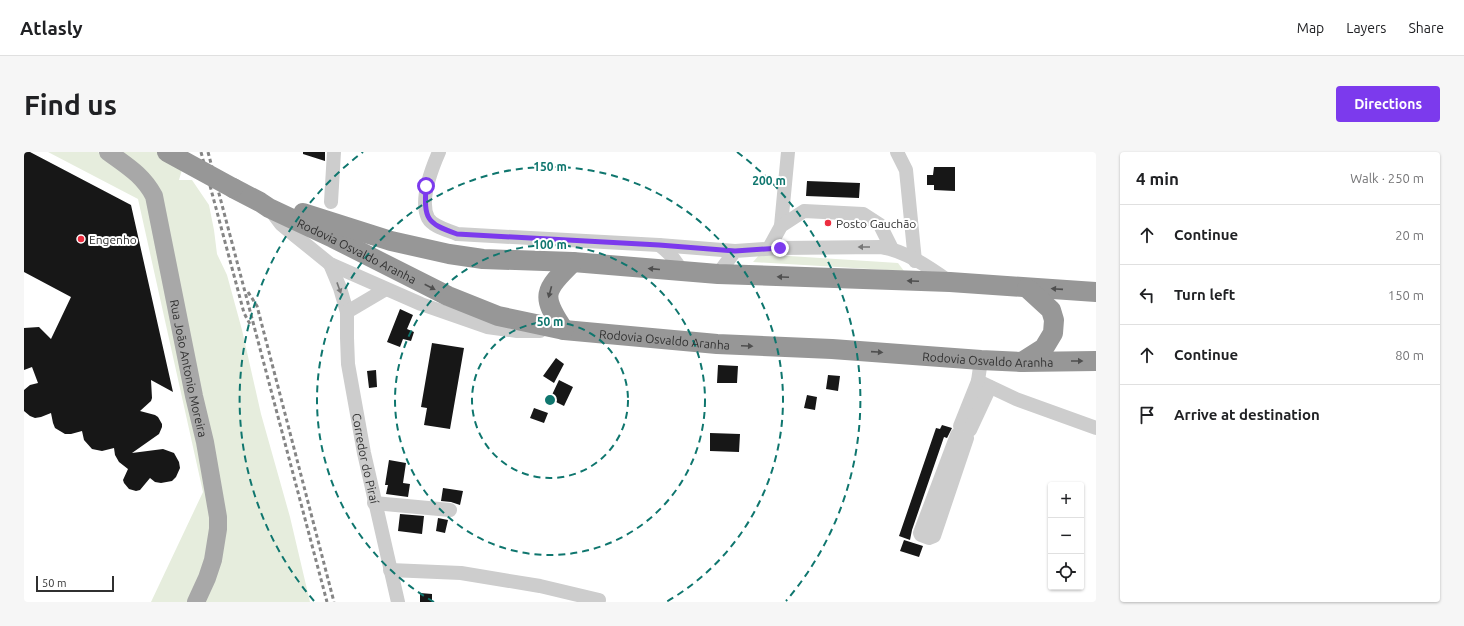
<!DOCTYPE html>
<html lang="en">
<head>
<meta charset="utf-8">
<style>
	:root { --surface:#fff; --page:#f6f6f6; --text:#202124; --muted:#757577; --line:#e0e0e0; --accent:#7c3aed }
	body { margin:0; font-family:Ubuntu,sans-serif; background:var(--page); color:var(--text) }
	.controls { position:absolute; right:12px; bottom:12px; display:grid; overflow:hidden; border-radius:4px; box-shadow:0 1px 3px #0004 }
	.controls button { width:36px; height:36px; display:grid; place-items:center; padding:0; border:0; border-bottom:1px solid var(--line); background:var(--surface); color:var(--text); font:20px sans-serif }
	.scale { position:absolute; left:12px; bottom:10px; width:78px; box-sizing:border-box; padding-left:4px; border:2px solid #303030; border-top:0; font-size:11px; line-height:14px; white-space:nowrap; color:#303030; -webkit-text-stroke:3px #fff; paint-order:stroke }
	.stop { position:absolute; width:12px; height:12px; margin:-9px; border:3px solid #7c3aed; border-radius:50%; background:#fff }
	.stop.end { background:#7c3aed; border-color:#fff; box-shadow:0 1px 4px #0008 }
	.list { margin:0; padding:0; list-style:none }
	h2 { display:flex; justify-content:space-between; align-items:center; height:52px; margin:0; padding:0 16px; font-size:17px }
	h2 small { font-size:13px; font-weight:400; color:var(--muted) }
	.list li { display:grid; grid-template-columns:26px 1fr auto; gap:12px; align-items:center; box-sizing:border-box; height:60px; padding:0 16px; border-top:1px solid var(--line) }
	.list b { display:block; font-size:15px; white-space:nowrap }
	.list em { font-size:13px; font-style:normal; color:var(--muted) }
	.icon { flex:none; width:22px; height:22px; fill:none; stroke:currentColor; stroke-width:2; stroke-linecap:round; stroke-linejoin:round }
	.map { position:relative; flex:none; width:1072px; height:450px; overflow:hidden; border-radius:4px }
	header { display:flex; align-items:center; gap:24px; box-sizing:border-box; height:56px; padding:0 20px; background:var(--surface); border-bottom:1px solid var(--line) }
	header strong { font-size:19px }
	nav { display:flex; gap:22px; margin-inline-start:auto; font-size:14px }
	.intro { display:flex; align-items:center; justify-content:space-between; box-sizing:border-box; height:96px; padding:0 24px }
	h1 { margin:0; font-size:28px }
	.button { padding:10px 18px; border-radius:4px; background:var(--accent); color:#fff; font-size:14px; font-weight:700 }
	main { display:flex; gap:24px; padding:0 24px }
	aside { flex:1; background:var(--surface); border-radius:4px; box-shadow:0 1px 3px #0004 }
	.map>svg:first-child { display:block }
	.green { fill:#e6eddd }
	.building { fill:#171717 }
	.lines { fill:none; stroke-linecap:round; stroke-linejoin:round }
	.minor { stroke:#cdcdcd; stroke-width:14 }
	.major { stroke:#a8a8a8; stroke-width:18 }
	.highway { stroke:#979797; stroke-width:20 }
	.rail { stroke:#858585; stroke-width:3; stroke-dasharray:4 3; stroke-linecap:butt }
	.highway-bridge { stroke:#979797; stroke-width:20 }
	.oneway { fill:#777 }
	.oneway2 { fill:#4f4f4f }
	.route { stroke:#7c3aed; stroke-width:5 }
	.ring { fill:none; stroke:#0f766e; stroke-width:2; stroke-dasharray:7 5 }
	.poi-dot { fill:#ec2d3f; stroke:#fff; stroke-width:1.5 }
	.labels { text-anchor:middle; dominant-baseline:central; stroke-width:4; stroke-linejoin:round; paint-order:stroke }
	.poi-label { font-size:12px; fill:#303030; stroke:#fff; text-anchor:start }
	.street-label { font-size:12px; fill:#303030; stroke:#fff }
	.centre { fill:#0f766e; stroke:#fff; stroke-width:2 }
	.ring-label { font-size:12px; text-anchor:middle; font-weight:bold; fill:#0f766e; stroke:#fff; stroke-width:4; stroke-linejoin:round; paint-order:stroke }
</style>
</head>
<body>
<header>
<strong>Atlasly</strong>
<nav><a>Map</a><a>Layers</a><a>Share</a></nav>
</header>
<div class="intro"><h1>Find us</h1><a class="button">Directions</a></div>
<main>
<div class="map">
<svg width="1072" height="450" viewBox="0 0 1072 450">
	<rect width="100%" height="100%" fill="#fff"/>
	<!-- green -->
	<path class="green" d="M24 0H74L114 30 122 42 191 379 168 450H127L179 340 114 47Z
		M96 0H133L159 14 155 28H168L185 53 190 78 193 102 203 123 218 178 237 262 266 365 286 450H180L200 383 132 37Z
		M736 102 874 111 880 119 729 110Z"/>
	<!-- building -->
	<path class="building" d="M0 0H6L107 53 149 240 127 228 128 246 127 249 116 259 131 263 134 265 138 272V275L135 282 108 301 139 297 150 301 155 310 156 316 152 325 148 329 137 331 131 330 126 326 116 338 112 339 105 337 100 331 99 328 104 317 95 310 91 303 90 296 78 299 68 297 60 288 58 279 47 282H41L31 276 29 271 27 261 17 265 11 266 6 264 0 259V238L6 233 14 231 8 215 0 218V176L15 175 27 187 47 145 0 120Z
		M279 0H301V9L279 2Z
		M910 15H931V39L910 38V33H903V23H909Z
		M783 29 836 31 835 46 782 44Z
		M376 157 389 163 383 177 390 180 387 189 379 187 376 195 363 190Z
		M408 191 440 196 426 277 400 273 403 256 397 255Z
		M532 206 540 212 530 231 519 224Z
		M694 213 714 214 713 231H693Z
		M352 218 353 235 345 236 343 219Z
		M804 223 816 224 814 239 802 237Z
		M535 228 549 235 540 254 526 247Z
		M783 243 793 245 791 258 780 256Z
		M510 256 524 261 520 271 506 266Z
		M918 273 928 276 923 286 920 285 888 378 886 388 875 384 912 276 916 277Z
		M686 281 716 282 715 300 686 299Z
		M365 308 382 311 379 331 386 332 384 345 362 342 364 333H361Z
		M419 336 439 339 436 353 427 350 417 349Z
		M376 362 400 364 398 382 374 379Z
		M414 366 424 368 421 381 412 379Z
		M880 388 899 394 895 405 876 399Z
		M396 441 408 442V450H396Z"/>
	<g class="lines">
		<!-- minor -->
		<g class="minor">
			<path d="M415 0C408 16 395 48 404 66 409 75 424 78 433 82L635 93 711 99"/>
			<path d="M873 0 882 18 891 109"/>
			<path d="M307 50 310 0"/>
			<path d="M248 60 257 72 269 82 306 112 397 152 463 175 493 179H516"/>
			<path d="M757 74 764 0"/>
			<path d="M635 93C645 100 652 108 658 120"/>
			<path d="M745 96 757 74 780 59 839 62 856 73 868 97"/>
			<path id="s1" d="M306 112 316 136 323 160V186L324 212 340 301 374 450"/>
			<path d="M694 122 711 99 756 96 857 95C882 99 906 116 926 130"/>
			<path d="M323 160 362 137"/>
			<path d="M957 208 954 229 992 247 1072 276"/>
			<path d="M936 274 954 229"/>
			<path d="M946 278 966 235"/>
			<path d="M933 283 896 381 897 383 905 386 910 384 943 286"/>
			<path d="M350 351 426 358"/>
			<path d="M366 418 437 421 516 434 575 448"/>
		</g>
		<!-- major -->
		<path class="major" id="s2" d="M84 0C103 14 119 23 130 44L170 244 181 290 194 365V377L189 408 183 426 172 450"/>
		<!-- highway -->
		<g class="highway">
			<path id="s3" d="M209 36 236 50 245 56 309 86 424 144 474 164 540 178 693 192 808 197 957 208 998 210 1072 209"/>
			<path d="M279 61 367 89 425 102 459 107 549 110 694 122 926 130 1072 140"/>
			<path d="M540 178C516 143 520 139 549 110"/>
			<path d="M998 210 1020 196 1029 181 1030 168 1027 158 1003 136"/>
		</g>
		<!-- rail -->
		<path class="rail" d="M177 0 220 161 227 174
			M184 0 303 450
			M224 140 233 154 310 450"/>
		<!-- highway-bridge -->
		<path class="highway-bridge" d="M143 0 209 36"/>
	</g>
	<!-- one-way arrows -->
	<defs><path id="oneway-solid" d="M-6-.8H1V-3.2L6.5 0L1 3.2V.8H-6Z"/></defs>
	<g class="oneway">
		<use href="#oneway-solid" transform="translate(840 95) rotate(180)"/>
		<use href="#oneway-solid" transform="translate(315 136) rotate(70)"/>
	</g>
	<g class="oneway2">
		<use href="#oneway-solid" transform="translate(630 117) rotate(-175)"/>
		<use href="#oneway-solid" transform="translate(759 125) rotate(-178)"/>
		<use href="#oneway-solid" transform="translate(889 129) rotate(-178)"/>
		<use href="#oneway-solid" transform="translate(406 135) rotate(27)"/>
		<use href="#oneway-solid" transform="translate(1033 137) rotate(-176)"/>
		<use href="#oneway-solid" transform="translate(526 140) rotate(105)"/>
		<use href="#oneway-solid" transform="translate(723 194) rotate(2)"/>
		<use href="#oneway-solid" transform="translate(853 200) rotate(4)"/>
		<use href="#oneway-solid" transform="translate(1053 209)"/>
	</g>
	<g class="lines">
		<!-- route -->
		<path class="route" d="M402 34C400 67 402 71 433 82L635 93 711 99 756 96"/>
	</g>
	<!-- distance rings -->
	<g class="ring">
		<circle cx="526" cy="248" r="78"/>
		<circle cx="526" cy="248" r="155"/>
		<path d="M410 450A233 233 0 1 1 642 450"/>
		<path d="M290 449A310 310 0 0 1 339 0M713 0A310 310 0 0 1 762 449"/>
	</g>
	<!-- markers -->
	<g class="poi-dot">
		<circle cx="804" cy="71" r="4"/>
		<circle cx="57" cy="87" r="4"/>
	</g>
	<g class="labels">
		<!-- poi labels -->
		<g class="poi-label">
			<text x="812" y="71">Posto Gauchão</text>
			<text x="65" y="87">Engenho</text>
		</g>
		<!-- street labels -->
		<g class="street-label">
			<text stroke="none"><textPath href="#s3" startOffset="139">Rodovia Osvaldo Aranha</textPath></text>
			<text stroke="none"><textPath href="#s3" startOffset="463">Rodovia Osvaldo Aranha</textPath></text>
			<text stroke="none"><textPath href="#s3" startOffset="787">Rodovia Osvaldo Aranha</textPath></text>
			<text stroke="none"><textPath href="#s2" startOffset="240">Rua João Antonio Moreira</textPath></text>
			<text stroke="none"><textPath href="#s1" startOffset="199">Corredor do Piraí</textPath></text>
		</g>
	</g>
	<circle cx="526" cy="248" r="6" class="centre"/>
	<g class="ring-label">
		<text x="526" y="19">150 m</text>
		<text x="745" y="33">200 m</text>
		<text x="526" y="97">100 m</text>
		<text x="526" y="174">50 m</text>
	</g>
</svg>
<div class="controls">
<button>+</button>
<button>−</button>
<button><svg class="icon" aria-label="locate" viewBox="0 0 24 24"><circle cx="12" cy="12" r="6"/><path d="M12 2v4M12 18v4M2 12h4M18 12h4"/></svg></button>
</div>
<div class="scale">50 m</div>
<div class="stop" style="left:402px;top:34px"></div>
<div class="stop end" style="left:756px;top:96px"></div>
</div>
<aside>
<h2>4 min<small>Walk · 250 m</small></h2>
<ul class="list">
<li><svg class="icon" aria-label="ahead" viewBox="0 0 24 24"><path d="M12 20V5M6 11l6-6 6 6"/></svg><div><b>Continue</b></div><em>20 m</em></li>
<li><svg class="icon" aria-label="left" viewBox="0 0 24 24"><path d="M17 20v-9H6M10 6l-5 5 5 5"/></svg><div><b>Turn left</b></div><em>150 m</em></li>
<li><svg class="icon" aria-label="ahead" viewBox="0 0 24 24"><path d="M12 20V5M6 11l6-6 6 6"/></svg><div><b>Continue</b></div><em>80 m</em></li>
<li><svg class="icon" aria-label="arrive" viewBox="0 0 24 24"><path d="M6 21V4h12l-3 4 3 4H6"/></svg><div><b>Arrive at destination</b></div></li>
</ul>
</aside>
</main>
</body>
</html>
